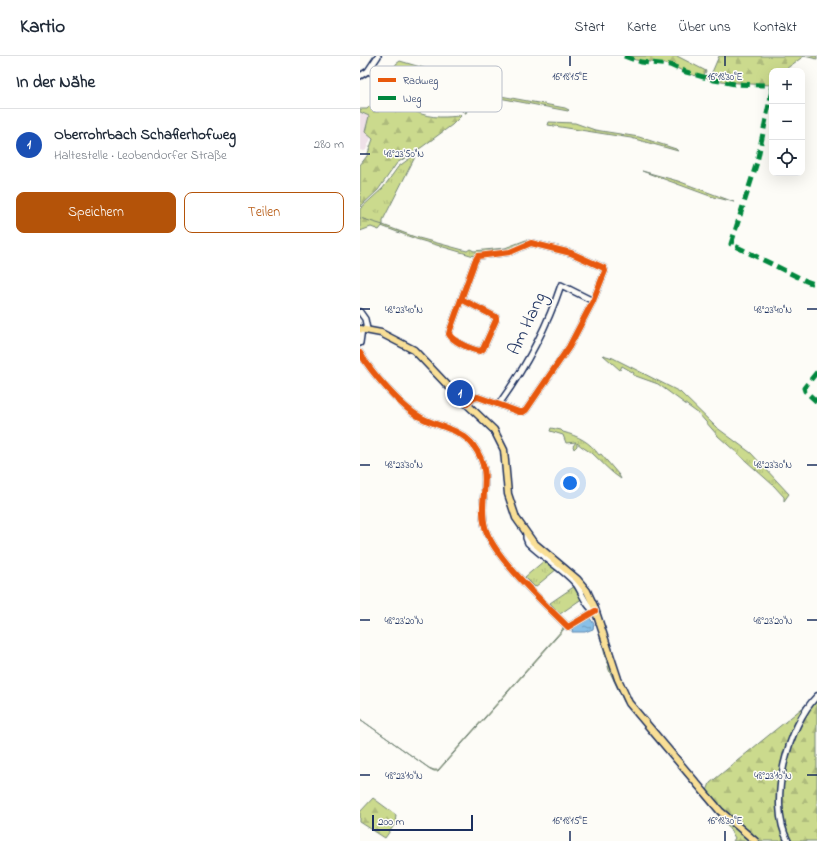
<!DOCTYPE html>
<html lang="de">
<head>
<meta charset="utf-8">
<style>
	:root { --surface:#fff; --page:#f2f2f3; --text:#1f2937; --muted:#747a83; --line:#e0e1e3; --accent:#b45309 }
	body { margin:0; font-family:"Indie Flower",sans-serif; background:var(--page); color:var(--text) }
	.controls { position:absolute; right:12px; top:12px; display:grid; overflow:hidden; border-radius:8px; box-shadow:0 4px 16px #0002 }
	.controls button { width:36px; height:36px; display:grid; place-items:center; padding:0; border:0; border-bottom:1px solid var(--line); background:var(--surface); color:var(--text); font:20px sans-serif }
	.scale { position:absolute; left:12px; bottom:10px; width:101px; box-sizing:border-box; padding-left:4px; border:2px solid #1b2f5e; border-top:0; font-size:11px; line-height:14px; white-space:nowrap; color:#1b2f5e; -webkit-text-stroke:3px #fdfcf7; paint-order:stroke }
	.you { position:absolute; left:210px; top:427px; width:14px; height:14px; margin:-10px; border:3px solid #fff; border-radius:50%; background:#1a73e8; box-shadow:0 0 0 6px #1a73e833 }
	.badge { display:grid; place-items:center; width:26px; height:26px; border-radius:50%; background:var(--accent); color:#fff; font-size:13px; font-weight:700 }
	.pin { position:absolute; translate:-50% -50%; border:2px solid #fff; box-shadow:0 1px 4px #0006 }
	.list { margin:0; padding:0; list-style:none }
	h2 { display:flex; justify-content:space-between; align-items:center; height:52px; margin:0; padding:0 16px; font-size:17px }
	h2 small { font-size:13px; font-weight:400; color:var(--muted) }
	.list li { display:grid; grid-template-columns:26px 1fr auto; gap:12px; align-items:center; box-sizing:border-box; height:72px; padding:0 16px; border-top:1px solid var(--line) }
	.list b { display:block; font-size:15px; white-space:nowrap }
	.list p { margin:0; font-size:13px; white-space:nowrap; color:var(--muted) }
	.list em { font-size:13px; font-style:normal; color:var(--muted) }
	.actions { display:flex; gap:8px; padding:12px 16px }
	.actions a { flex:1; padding:9px 0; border:1px solid var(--accent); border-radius:8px; text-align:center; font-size:14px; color:var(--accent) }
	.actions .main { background:var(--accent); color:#fff }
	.icon { flex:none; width:22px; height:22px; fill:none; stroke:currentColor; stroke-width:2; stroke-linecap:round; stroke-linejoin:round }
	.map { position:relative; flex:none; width:457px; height:785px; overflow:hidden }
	header { display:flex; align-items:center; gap:24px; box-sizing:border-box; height:56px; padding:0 20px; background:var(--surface); border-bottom:1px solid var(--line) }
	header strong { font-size:19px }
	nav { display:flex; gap:22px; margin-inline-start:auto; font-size:14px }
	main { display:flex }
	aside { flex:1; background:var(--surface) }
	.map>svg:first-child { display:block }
	.built { fill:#efe1e8 }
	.grass { fill:url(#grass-tufts); stroke:#738476 }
	.forest { fill:url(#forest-firs); stroke:#738476 }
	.water { fill:url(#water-ripples); stroke:#5d86b0 }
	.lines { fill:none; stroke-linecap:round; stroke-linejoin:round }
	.minor-casing { stroke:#1b2f5e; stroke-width:8 }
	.major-casing { stroke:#1b2f5e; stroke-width:9 }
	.minor { stroke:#fdfcf7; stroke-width:5 }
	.major { stroke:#f9df96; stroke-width:6 }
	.quiet { stroke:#00873e; stroke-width:5; stroke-dasharray:10 5; stroke-linecap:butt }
	.cycleway-casing { stroke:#fdfcf7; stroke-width:8 }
	.cycleway { stroke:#e8590c; stroke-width:6 }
	.ticks { fill:none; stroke:#1b2f5e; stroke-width:1.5 }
	.labels { text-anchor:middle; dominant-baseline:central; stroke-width:3; stroke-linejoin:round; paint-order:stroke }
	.street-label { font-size:18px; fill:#1b2f5e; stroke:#fdfcf7 }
	.key { fill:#fdfcf7; stroke:#b9bec9; stroke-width:1 }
	.key-label { font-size:11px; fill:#1b2f5e }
	.ticks-label { font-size:10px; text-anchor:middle; fill:#1b2f5e; stroke:#fdfcf7; stroke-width:3; stroke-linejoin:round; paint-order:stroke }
</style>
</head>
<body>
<header>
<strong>Kartio</strong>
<nav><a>Start</a><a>Karte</a><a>Über uns</a><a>Kontakt</a></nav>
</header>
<main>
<aside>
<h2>In der Nähe<small></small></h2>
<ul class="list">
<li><span class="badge" style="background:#1a4fb4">1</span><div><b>Oberrohrbach Schaflerhofweg</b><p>Haltestelle · Leobendorfer Straße</p></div><em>280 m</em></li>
</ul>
<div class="actions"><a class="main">Speichern</a><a>Teilen</a></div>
</aside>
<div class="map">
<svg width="457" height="785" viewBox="0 0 457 785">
	<defs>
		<pattern id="grass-tufts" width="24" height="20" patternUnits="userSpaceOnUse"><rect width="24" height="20" fill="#cbda8d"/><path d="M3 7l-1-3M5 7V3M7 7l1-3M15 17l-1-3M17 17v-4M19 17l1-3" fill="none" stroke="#aebb7c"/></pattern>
		<pattern id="forest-firs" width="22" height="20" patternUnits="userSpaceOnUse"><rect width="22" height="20" fill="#cbda8d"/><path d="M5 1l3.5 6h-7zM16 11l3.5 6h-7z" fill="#aebb7c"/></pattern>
		<pattern id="water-ripples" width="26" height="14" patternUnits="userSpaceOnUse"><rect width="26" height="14" fill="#89c0e7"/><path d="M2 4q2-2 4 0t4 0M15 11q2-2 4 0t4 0" fill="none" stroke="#6f9cbe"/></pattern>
	</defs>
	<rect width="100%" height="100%" fill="#fdfcf7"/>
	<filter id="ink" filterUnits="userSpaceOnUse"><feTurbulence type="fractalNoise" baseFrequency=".025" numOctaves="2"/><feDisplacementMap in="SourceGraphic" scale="8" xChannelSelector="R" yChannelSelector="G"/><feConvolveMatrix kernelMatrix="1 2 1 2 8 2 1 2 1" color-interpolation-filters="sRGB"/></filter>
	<g filter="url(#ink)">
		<!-- built -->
		<path class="built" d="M0 57 9 60 5 75 11 82 6 94 4 95 0 94Z"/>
		<!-- grass -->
		<path class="grass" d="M114 35 205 52 209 54 208 55 118 38 113 40 106 57H105Z
			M189 66 215 67 235 74 279 81 316 93 318 95 271 82 188 69Z
			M53 100 55 101 23 164V169L55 181 107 195 110 193 114 195 145 192 166 184 198 192 171 186 153 194 114 200 56 183 0 162V153L23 132 38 111Z
			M282 115 318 125 374 146 350 140Z
			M243 299 242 300 243 299 253 302 320 336 356 371 391 397 429 438 424 445V441L414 430 358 380 339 358 298 328 273 319 274 317 262 310 260 314Z
			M191 372 201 374 203 376C218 380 230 386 239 399L241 398 259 419 261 423C250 416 242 406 232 397 228 395 222 391 217 387V390L214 393 213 390 216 386 206 387 203 379 190 375Z
			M185 504 197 513 175 531 165 521Z
			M215 530 223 542 200 558 190 547Z
			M234 558 260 633 368 764 364 763 367 770 264 646 249 614Z
			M204 569V573L78 715H74L70 713 0 663 69 712 74 714H78L202 574Z"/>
		<!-- forest -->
		<path class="forest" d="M264 0H317L346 15 344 19 350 21 359 0H457V3L444 0 423 15H412V29C383 28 354 26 326 17 321 14 315 11 309 9 294 5 279 7 264 0Z
			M40 5 114 27 103 56C91 41 79 26 58 24 46 24 45 28 31 24L36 8Z
			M49 28 53 36 48 48 51 53C65 62 82 62 98 60L99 58 101 60 92 69 62 91 37 107 18 134 0 151V109L7 100 13 83 5 76 9 60 0 56V53H7C17 42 34 31 49 28Z
			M0 162 23 169 19 174 11 171 0 175Z
			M457 640V785H373L375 782 364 763 369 759 347 735 350 727Z
			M13 742 36 759 35 768 25 782 0 766V756Z"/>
		<!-- water -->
		<path class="water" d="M229 561 234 568 233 573 225 576H212L213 571Z"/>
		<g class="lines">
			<defs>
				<path id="minor" d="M8 15 18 0
					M0 20 8 15 34 26
					M101 243 136 261V264L123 293 120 295C112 294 92 285 89 278L90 274 115 205 118 200 150 196 171 187 211 197 244 212 245 215 233 245 209 291 166 354 163 356H159L118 341 114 342 107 348
					M0 256 5 263 7 273
					M0 287 2 273
					M0 297C11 316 41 351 60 361 77 371 100 372 113 389 136 420 117 441 125 471 132 500 186 549 208 571L235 555
					M139 348C165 312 187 271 201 229L233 245
					M166 477V482L168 487C183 502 202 512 216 528 222 536 226 551 235 555
					M428 785C407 747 428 669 457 640"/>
				<path id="major" d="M0 273 21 277 54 294 91 333 134 374 144 394 148 438 156 462 173 486 217 523 227 535 234 550 258 623 269 647 360 755 395 785"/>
			</defs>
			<!-- minor casing -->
			<use href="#minor" class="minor-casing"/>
			<!-- major casing -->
			<use href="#major" class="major-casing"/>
			<!-- minor -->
			<use href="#minor" class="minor"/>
			<!-- major -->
			<use href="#major" class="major"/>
			<!-- quiet -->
			<path class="quiet" d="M264 0 281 6 310 9 326 16 354 24 375 28 406 29 411 31 412 34
				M412 34 397 106 371 188 446 225 457 229
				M457 316 444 332 445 335 457 346"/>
			<defs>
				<path id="cycleway" d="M101 243 136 261V264L123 293 120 295C112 294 92 285 89 278L90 274 115 205 118 200 150 196 171 187 211 197 244 212 245 215 233 245 209 291 166 354 163 356H159L118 341 114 342 107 348
					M0 297C11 316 41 351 60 361 77 371 100 372 113 389 136 420 117 441 125 471 132 500 186 549 208 571L235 555"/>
			</defs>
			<!-- cycleway casing -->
			<use href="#cycleway" class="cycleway-casing"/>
			<!-- cycleway -->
			<use href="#cycleway" class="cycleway"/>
		</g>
	</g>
	<!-- ticks -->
	<path class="ticks" d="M210 0V10M365 0V10M0 98H10M0 253H10M447 253H457M0 409H10M447 409H457M0 564H10M447 564H457M0 719H10M447 719H457M210 775V785M365 775V785"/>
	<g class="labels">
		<!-- street labels -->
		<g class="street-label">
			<text transform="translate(168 268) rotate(-65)">Am Hang</text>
		</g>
	</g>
	<!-- legend -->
	<rect x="10" y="10" width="132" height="46" rx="6" class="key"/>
	<rect x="18" y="22" width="18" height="4" fill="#e8590c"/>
	<rect x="18" y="40" width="18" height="4" fill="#00873e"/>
	<g class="key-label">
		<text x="43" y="28">Radweg</text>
		<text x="43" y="46">Weg</text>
	</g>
	<g class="ticks-label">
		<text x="210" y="24">16°18'15"E</text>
		<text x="365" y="24">16°18'30"E</text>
		<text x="44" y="101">48°23'50"N</text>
		<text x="44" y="257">48°23'40"N</text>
		<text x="413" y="257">48°23'40"N</text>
		<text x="44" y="412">48°23'30"N</text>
		<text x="413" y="412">48°23'30"N</text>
		<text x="44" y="568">48°23'20"N</text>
		<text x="413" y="568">48°23'20"N</text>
		<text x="44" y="723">48°23'10"N</text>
		<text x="413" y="723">48°23'10"N</text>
		<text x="210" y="768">16°18'15"E</text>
		<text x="365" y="768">16°18'30"E</text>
	</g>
</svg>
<div class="controls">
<button>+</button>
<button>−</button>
<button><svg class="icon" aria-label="locate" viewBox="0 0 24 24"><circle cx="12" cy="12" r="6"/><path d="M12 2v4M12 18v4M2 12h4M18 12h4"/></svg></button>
</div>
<div class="scale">200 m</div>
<div class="you"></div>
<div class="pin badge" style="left:100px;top:337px;background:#1a4fb4">1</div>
</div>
</main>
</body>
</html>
